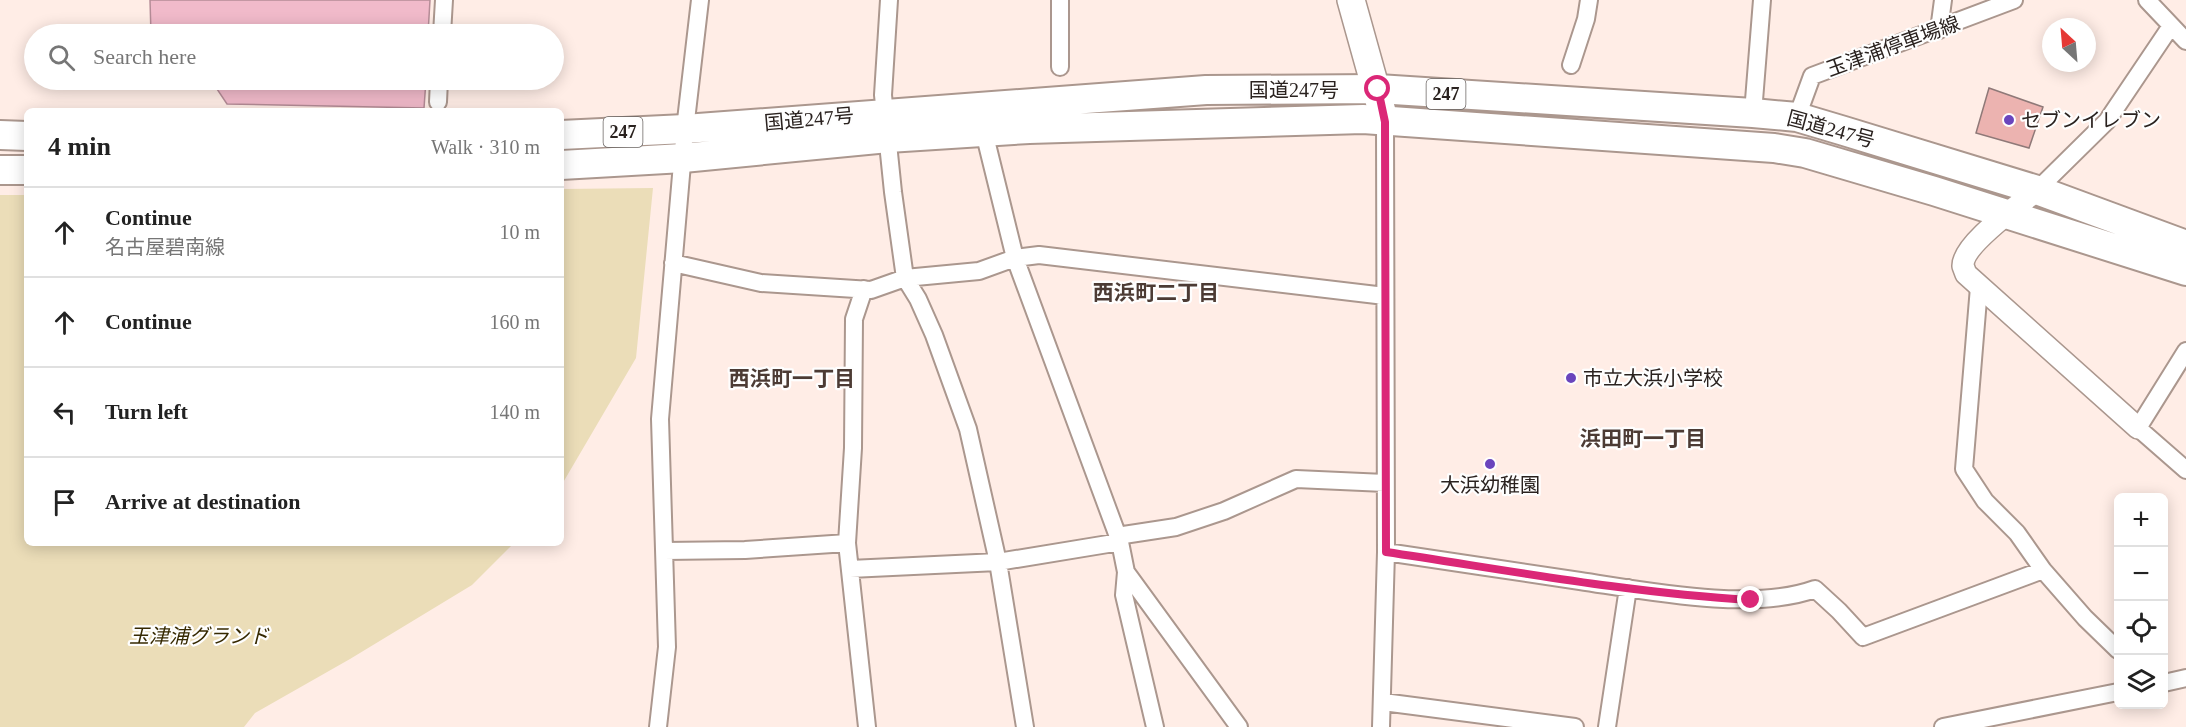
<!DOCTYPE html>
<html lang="en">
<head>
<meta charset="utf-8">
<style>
	:root { --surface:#fff; --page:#f2f2f2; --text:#222; --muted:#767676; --line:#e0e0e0 }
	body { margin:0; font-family:"Times New Roman","Noto Sans JP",serif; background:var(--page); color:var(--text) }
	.controls { position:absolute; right:18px; bottom:18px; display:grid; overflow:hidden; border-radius:9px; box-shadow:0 3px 15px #0003 }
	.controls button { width:54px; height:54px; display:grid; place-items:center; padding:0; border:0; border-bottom:2px solid var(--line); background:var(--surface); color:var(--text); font:30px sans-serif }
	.compass { position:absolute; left:2042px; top:18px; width:54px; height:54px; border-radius:50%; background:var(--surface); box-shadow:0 3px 15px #0003; rotate:334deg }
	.stop { position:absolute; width:18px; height:18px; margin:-14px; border:4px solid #db2777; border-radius:50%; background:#fff }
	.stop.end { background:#db2777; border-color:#fff; box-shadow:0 2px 6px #0008 }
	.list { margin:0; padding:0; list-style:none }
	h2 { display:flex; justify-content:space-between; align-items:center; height:78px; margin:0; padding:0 24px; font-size:26px }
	h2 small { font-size:20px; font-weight:400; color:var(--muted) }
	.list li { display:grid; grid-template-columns:39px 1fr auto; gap:18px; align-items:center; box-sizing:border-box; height:90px; padding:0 24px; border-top:2px solid var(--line) }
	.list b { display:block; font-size:22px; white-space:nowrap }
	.list p { margin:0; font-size:20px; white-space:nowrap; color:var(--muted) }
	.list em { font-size:20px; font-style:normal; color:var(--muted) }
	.icon { flex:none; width:33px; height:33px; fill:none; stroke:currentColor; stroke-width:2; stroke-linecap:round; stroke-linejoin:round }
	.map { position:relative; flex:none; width:2186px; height:727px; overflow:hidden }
	.search { position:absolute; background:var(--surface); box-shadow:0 3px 15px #0003; left:24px; top:24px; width:540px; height:66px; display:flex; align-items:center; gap:15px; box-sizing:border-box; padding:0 21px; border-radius:33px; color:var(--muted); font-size:22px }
	.panel { position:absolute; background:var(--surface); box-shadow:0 3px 15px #0003; left:24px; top:108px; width:540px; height:438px; border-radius:9px }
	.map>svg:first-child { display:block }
	.green { fill:#ebddb8 }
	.water { fill:#f1baca; stroke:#b58c97; stroke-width:1.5 }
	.building { fill:#ecb3b0; stroke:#8f7978; stroke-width:1.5 }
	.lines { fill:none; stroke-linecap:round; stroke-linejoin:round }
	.minor-casing { stroke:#ab978e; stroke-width:20 }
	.tertiary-casing { stroke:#ab978e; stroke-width:24 }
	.primary-casing { stroke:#ab978e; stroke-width:30 }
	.trunk-casing { stroke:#ab978e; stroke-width:32 }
	.minor { stroke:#fff; stroke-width:16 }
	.tertiary { stroke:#fff; stroke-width:21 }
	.primary { stroke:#fff; stroke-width:27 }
	.trunk { stroke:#fff; stroke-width:28 }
	.route { stroke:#db2777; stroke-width:8 }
	.poi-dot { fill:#6a45bd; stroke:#fefefe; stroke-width:2 }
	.labels { text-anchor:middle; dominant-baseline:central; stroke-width:4.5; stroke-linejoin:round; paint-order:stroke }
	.shield { fill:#fefefe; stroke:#6a6462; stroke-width:1.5 }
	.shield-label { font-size:18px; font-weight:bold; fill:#2a221f }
	.street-label { font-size:20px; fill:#2a221f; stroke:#fefefe }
	.poi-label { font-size:20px; fill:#2a221f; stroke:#fefefe; text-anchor:start }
	.park-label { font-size:20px; font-style:italic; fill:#362901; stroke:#fefefe }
	.neighbourhood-label { font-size:21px; font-weight:bold; fill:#4c3b34; stroke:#fefefe }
</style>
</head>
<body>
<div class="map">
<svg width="2186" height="727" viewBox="0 0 2186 727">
	<rect width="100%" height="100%" fill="#ffede6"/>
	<!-- green -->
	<path class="green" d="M653 188 636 358 561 486V189Z
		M0 195H27V543H514L472 585 350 659 255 713 244 727H0Z"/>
	<!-- water -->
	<path class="water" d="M150 0H430L428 34H151Z
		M211 80H426L424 108 227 104Z"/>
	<!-- building -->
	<path class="building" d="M1989 88 2043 107 2029 148 1976 133Z"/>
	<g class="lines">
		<defs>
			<path id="minor" d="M889 0 883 95 893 192 905 278 918 299 934 335 968 429 998 562 1025 727
				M2147 0 2186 41
				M1939 30 1943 0
				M442 34 444 0
				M1571 65 1586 19 1589 0
				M1060 67V0
				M438 102 439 80
				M1753 113 1762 0
				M1797 117 1812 76 2014 0
				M984 132 1015 258 1120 542 1126 572 1124 595 1155 727
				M2037 190 2107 121 2171 26
				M673 263 761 283 871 290 905 278 979 271 1015 258 1039 255 1385 296
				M1979 287 1964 469 1985 501 2017 533 2043 570 2085 618 2118 650
				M864 289 854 319 853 448 847 543 867 727
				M2186 351 2138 428 2186 470
				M1117 536 1176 527 1224 511 1296 479 1385 483
				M664 551 745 550 847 543
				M1386 552C1451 562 1515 571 1580 581 1647 591 1752 612 1815 589L1839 611 1863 637 2043 570
				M850 569 998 562 1120 542
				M1126 572 1239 727
				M2164 683 2186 678
				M1383 702 1575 727
				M658 727 667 647 660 419 685 129 700 0
				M1381 727 1386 552 1385 122
				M1607 727 1628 588
				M1943 727 2118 692"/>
			<path id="tertiary" d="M2037 190C2021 204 1962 244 1963 266 1963 266 1966 274 1966 274L2138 428"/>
			<path id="primary" d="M1351 0 1385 122"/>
			<path id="trunk" d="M0 135 27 136
				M561 135 685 129 1206 90 1378 89 1753 113 1797 117 1844 131 2037 190 2186 245
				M561 165 683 158 888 138 1029 129 1363 119 1774 148 1805 153 1934 191 2186 271
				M0 170H27"/>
		</defs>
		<!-- minor casing -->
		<use href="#minor" class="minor-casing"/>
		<!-- tertiary casing -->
		<use href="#tertiary" class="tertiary-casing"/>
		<!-- primary casing -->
		<use href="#primary" class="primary-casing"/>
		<!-- trunk casing -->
		<use href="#trunk" class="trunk-casing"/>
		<!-- minor -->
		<use href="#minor" class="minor"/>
		<!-- tertiary -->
		<use href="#tertiary" class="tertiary"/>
		<!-- primary -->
		<use href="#primary" class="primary"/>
		<!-- trunk -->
		<use href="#trunk" class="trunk"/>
	</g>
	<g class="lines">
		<!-- route -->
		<path class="route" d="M1378 89 1385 122 1386 552C1507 570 1629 593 1751 600"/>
	</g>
	<!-- markers -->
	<g class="poi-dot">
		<circle cx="2009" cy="120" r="6"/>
		<circle cx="1571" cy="378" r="6"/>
		<circle cx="1490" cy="464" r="6"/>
	</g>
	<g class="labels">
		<!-- shield labels -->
		<g class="shield">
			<rect x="1426.5" y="79" width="39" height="30" rx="4.5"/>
			<rect x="603.5" y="117" width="39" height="30" rx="4.5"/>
		</g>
		<g class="shield-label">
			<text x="1446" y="94">247</text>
			<text x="623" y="132">247</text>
		</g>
		<!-- street labels -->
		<g class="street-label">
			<text transform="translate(1893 46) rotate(-20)">玉津浦停車場線</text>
			<text x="1294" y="90">国道247号</text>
			<text transform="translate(809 119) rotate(-5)">国道247号</text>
			<text transform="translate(1831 129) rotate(15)">国道247号</text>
		</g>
		<!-- poi labels -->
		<g class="poi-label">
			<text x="2021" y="120">セブンイレブン</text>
			<text x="1583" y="378">市立大浜小学校</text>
			<text x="1490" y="485" text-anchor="middle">大浜幼稚園</text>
		</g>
		<!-- park labels -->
		<g class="park-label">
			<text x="199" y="636">玉津浦グランド</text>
		</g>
		<!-- neighbourhood labels -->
		<g class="neighbourhood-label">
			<text x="1156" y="293">西浜町二丁目</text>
			<text x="792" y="379">西浜町一丁目</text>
			<text x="1643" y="439">浜田町一丁目</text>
		</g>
	</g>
</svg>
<div class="controls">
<button>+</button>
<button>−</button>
<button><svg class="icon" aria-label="locate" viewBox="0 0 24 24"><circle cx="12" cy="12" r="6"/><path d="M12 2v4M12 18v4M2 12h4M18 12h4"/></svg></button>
<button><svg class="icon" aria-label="layers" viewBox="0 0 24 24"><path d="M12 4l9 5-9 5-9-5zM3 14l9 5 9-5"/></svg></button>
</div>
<svg class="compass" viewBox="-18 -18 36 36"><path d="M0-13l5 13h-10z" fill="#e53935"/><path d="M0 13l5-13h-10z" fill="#767676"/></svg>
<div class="stop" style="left:1378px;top:89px"></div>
<div class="stop end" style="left:1751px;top:600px"></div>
<div class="search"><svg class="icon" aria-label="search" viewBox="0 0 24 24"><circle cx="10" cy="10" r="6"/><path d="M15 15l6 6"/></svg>Search here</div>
<section class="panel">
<h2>4 min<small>Walk · 310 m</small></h2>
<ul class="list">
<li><svg class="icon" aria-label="ahead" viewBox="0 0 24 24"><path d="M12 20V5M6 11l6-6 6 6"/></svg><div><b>Continue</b><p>名古屋碧南線</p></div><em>10 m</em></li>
<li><svg class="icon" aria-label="ahead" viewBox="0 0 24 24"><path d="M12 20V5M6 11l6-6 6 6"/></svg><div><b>Continue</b></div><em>160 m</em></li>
<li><svg class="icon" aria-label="left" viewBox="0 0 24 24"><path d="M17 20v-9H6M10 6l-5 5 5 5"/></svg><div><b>Turn left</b></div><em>140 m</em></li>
<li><svg class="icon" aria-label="arrive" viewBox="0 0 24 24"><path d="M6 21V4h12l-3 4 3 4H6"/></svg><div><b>Arrive at destination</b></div></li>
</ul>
</section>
</div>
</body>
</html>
